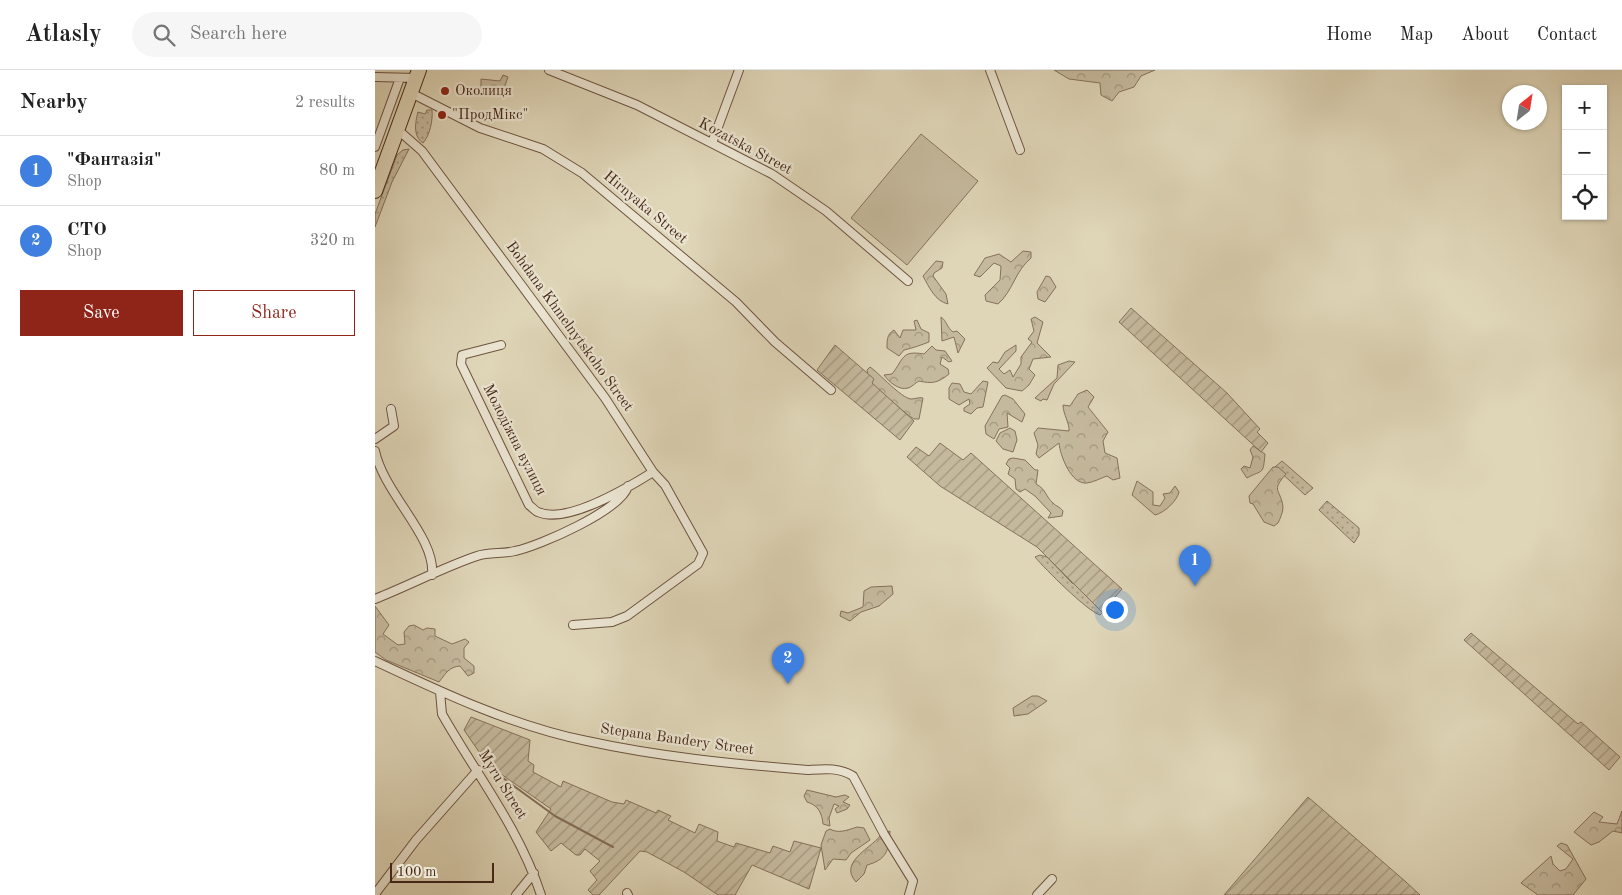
<!DOCTYPE html>
<html lang="en">
<head>
<meta charset="utf-8">
<style>
	:root { --surface:#fff; --page:#f6f6f6; --text:#222; --muted:#767676; --line:#e0e0e0; --accent:#8f2418 }
	body { margin:0; font-family:"Old Standard TT",serif; background:var(--page); color:var(--text) }
	.controls { position:absolute; right:15px; top:15px; display:grid; overflow:hidden; border-radius:0px; box-shadow:0 1px 4px #0004 }
	.controls button { width:45px; height:45px; display:grid; place-items:center; padding:0; border:0; border-bottom:1px solid var(--line); background:var(--surface); color:var(--text); font:25px sans-serif }
	.compass { position:absolute; left:1127px; top:15px; width:45px; height:45px; border-radius:50%; background:var(--surface); box-shadow:0 1px 4px #0004; rotate:30deg }
	.scale { position:absolute; left:15px; bottom:12px; width:104px; box-sizing:border-box; padding-left:5px; border:2px solid #482918; border-top:0; font-size:14px; line-height:18px; white-space:nowrap; color:#482918; -webkit-text-stroke:4px #eae4d1; paint-order:stroke }
	.you { position:absolute; left:739px; top:539px; width:18px; height:18px; margin:-12px; border:4px solid #fff; border-radius:50%; background:#1a73e8; box-shadow:0 0 0 8px #1a73e833 }
	.badge { display:grid; place-items:center; width:32px; height:32px; border-radius:50%; background:var(--accent); color:#fff; font-size:16px; font-weight:700 }
	.pin { position:absolute; translate:-50% -41px; filter:drop-shadow(0 1px 2px #0008) }
	.pin::after { content:''; position:absolute; top:26px; width:18px; height:15px; background:inherit; clip-path:polygon(0 0,100% 0,50% 100%) }
	.list { margin:0; padding:0; list-style:none }
	h2 { display:flex; justify-content:space-between; align-items:center; height:65px; margin:0; padding:0 20px; font-size:21px }
	h2 small { font-size:16px; font-weight:400; color:var(--muted) }
	.list li { display:grid; grid-template-columns:32px 1fr auto; gap:15px; align-items:center; box-sizing:border-box; height:70px; padding:0 20px; border-top:1px solid var(--line) }
	.list b { display:block; font-size:19px; white-space:nowrap }
	.list p { margin:0; font-size:16px; white-space:nowrap; color:var(--muted) }
	.list em { font-size:16px; font-style:normal; color:var(--muted) }
	.actions { display:flex; gap:10px; padding:15px 20px }
	.actions a { flex:1; padding:11px 0; border:1px solid var(--accent); border-radius:0px; text-align:center; font-size:18px; color:var(--accent) }
	.actions .main { background:var(--accent); color:#fff }
	.icon { flex:none; width:28px; height:28px; fill:none; stroke:currentColor; stroke-width:2; stroke-linecap:round; stroke-linejoin:round }
	.map { position:relative; flex:none; width:1247px; height:825px; overflow:hidden }
	header { display:flex; align-items:center; gap:30px; box-sizing:border-box; height:70px; padding:0 25px; background:var(--surface); border-bottom:1px solid var(--line) }
	header strong { font-size:24px }
	nav { display:flex; gap:28px; margin-inline-start:auto; font-size:18px }
	.search { width:350px; height:45px; background:var(--page); display:flex; align-items:center; gap:12px; box-sizing:border-box; padding:0 18px; border-radius:28px; color:var(--muted); font-size:19px }
	main { display:flex }
	aside { flex:1; background:var(--surface) }
	.map>svg:first-child { display:block }
	.grass { fill:url(#grass-dots); stroke:#86715a }
	.forest { fill:url(#forest-crowns); stroke:#86715a }
	.garden { fill:url(#garden-furrows); stroke:#86715a }
	.pitch { fill:#c5b99d; stroke:#86715a }
	.lines { fill:none; stroke-linecap:round; stroke-linejoin:round }
	.stream { stroke:#846d58; stroke-width:2 }
	.street-casing { stroke:#6e5440; stroke-width:10 }
	.highway-casing { stroke:#482918; stroke-width:16 }
	.street { stroke:#eae4d1; stroke-width:8 }
	.highway { stroke:#dfd6b8; stroke-width:14 }
	.poi-dot { fill:#8f2418; stroke:#eae4d1; stroke-width:2 }
	.labels { text-anchor:middle; dominant-baseline:central; stroke-width:4.5; stroke-linejoin:round; paint-order:stroke }
	.poi-label { font-size:15px; fill:#482918; stroke:#eae4d1; text-anchor:start }
	.street-label { font-size:15px; fill:#482918; stroke:#eae4d1 }
</style>
</head>
<body>
<header>
<strong>Atlasly</strong>
<div class="search"><svg class="icon" aria-label="search" viewBox="0 0 24 24"><circle cx="10" cy="10" r="6"/><path d="M15 15l6 6"/></svg>Search here</div>
<nav><a>Home</a><a>Map</a><a>About</a><a>Contact</a></nav>
</header>
<main>
<aside>
<h2>Nearby<small>2 results</small></h2>
<ul class="list">
<li><span class="badge" style="background:#3f7fe0">1</span><div><b>&quot;Фантазія&quot;</b><p>Shop</p></div><em>80 m</em></li>
<li><span class="badge" style="background:#3f7fe0">2</span><div><b>СТО</b><p>Shop</p></div><em>320 m</em></li>
</ul>
<div class="actions"><a class="main">Save</a><a>Share</a></div>
</aside>
<div class="map">
<svg width="1247" height="825" viewBox="0 0 1247 825">
	<defs>
		<pattern id="grass-dots" width="8" height="8" patternUnits="userSpaceOnUse" patternTransform="scale(1.25)"><rect width="8" height="8" fill="#c5b99d"/><path d="M2 2h.1M6 6h.1" fill="none" stroke="#a2967f" stroke-width="1.8" stroke-linecap="round"/></pattern>
		<pattern id="forest-crowns" width="20" height="18" patternUnits="userSpaceOnUse" patternTransform="scale(1.25)"><rect width="20" height="18" fill="#c5b99d"/><path d="M2 6a3 3 0 1 1 6 0M12 15a3 3 0 1 1 6 0" fill="none" stroke="#a2967f"/></pattern>
		<pattern id="garden-furrows" width="10" height="10" patternUnits="userSpaceOnUse" patternTransform="scale(1.25)"><rect width="10" height="10" fill="#c5b99d"/><path d="M-1 1l2-2M0 10L10 0M9 11l2-2" fill="none" stroke="#a2967f"/></pattern>
	</defs>
	<rect width="100%" height="100%" fill="#dfd6b8"/>
	<filter id="stains"><feTurbulence type="fractalNoise" baseFrequency=".004" numOctaves="4"/><feColorMatrix values="0 0 0 0 .2 0 0 0 0 .09 0 0 0 0 .02 0 0 0 .5 -.17"/></filter>
	<radialGradient id="worn" r=".72"><stop offset=".6" stop-color="#630" stop-opacity="0"/><stop offset="1" stop-color="#630" stop-opacity=".3"/></radialGradient>
	<!-- grass -->
	<path class="grass" d="M52 40H57C58 50 55 65 48 73 38 66 40 53 43 42L50 44Z
		M34 79 17 112 0 157V144L22 85 28 80Z
		M907 391 938 418 930 425 900 397Z
		M952 431 984 458V465L979 473 944 440Z
		M665 485 672 487 697 513C709 516 724 530 729 541L725 545C712 541 670 499 660 487Z"/>
	<!-- forest -->
	<path class="forest" d="M679 0H780L766 6 759 17 744 22 737 31 726 25 725 13 694 9Z
		M128 5 133 7 128 21 116 25 106 18V9L125 11Z
		M648 181 656 182V188C640 201 638 221 623 234L611 231 610 225 625 210 626 196 619 193 605 207 599 205 610 188 624 184 636 192Z
		M561 191 568 192 567 198 559 203 558 206 571 224 573 234C560 231 554 217 548 206Z
		M671 206 675 207 681 217 670 232 663 229 662 222Z
		M566 247C572 251 572 258 578 262L582 261 590 269 583 283 579 267 567 271Z
		M660 247 668 252 662 273 676 287 658 289 654 299 660 305 654 315 647 321 631 318 612 298 618 292 623 293 630 282 641 275V281L624 299 629 304 635 300 638 307 646 294V287L657 272 653 269 659 261 656 249Z
		M542 250 546 259 554 263V272C546 275 538 278 529 280L524 286 512 278C512 270 512 264 519 260L525 268 528 260H541L539 251Z
		M557 276 561 280 570 281 577 291 574 292 567 287 565 294 573 299 574 304C563 313 557 314 544 311 540 313 537 317 533 318 524 321 513 311 509 305L517 304C529 289 526 280 549 284Z
		M694 291 700 292 679 314 672 330 668 329 666 331 660 328 682 308 683 295Z
		M495 297C504 303 526 328 536 329 540 329 544 327 548 328L544 349H539L533 345 494 312 492 300Z
		M608 311 613 312 608 337 602 338 596 344 589 341V338L595 334 594 329 584 335 574 329V318L577 313 585 314 589 322 596 324Z
		M712 320 719 327 713 337 733 362 728 371 730 383 742 388 745 408 738 410 732 406C726 408 719 412 712 413 696 415 685 385 684 373L664 388 661 384 663 375 659 363 663 358 694 361C695 354 688 344 688 335L695 336 703 324Z
		M630 325 638 329 650 344 647 352 632 343 633 357 624 359 619 369 611 364 610 356 627 326Z
		M635 358 640 361 642 370 638 382 628 379 621 371 625 363Z
		M878 376 890 384C888 406 888 399 872 408L866 399 869 396 875 398 878 387 875 380Z
		M638 388 650 390 660 400H663L661 414C672 420 670 426 678 433 682 437 684 436 688 441L687 446 673 448 676 443 660 426 650 419 645 422 641 419 640 409 633 404 635 398 631 394 634 389Z
		M898 397H903L911 404C895 422 906 419 908 437 908 442 905 449 903 453L899 456 889 452 878 434 875 433 874 426Z
		M762 411 778 422V435L785 436 790 428 788 424 795 423 800 416 804 422C802 431 789 443 780 445L757 425Z
		M517 516 518 524 504 536 486 542 475 551 465 546 466 541 473 543 488 537 489 521 496 517Z
		M0 536 14 555 8 564 23 575 30 574 29 562 34 556 39 555 48 560 52 558 60 559V566L77 574 90 569 94 572 89 578V588L99 596V603L93 606 85 596C74 597 71 603 64 612L11 590 0 582Z
		M657 626H663L672 631 653 644 639 646 638 638Z
		M432 720 461 727 470 725 474 727 468 732 475 735 472 739 462 743 460 739 464 736 459 734 454 748 455 756 448 754C447 743 443 735 432 732L429 726Z
		M1247 741V763L1238 761 1224 772 1216 775 1199 762 1219 742 1228 747 1224 752 1242 754Z
		M482 757 489 758 495 770 476 783 471 790 458 789 450 800 446 775 451 761 455 759C463 764 473 760 482 757Z
		M515 761C514 781 511 790 492 795L489 804 481 812C462 791 500 777 507 763Z
		M1186 773 1192 775 1211 809 1198 825H1163L1146 813 1176 786 1178 794 1185 801 1191 799 1198 789 1182 776Z"/>
	<!-- garden -->
	<path class="garden" d="M756 238 852 323 885 359 882 362 893 373 886 382 744 252Z
		M460 275 499 309 497 313 539 351 525 370 442 300Z
		M565 373 588 390 596 383 747 519 727 542 662 477 565 416 532 387 541 377 554 386Z
		M1096 563 1203 654 1206 652 1245 687 1234 700 1089 570Z
		M96 647 155 670 153 691 159 695 158 702 186 717 188 711 237 732 249 734 251 730 281 743 283 740 296 746 293 750 320 763 324 754 343 762 342 771 359 777 361 773 395 783 398 776 415 782 419 771 446 778 434 819 377 795 360 825H343L309 802 272 782 265 781 224 825H218L213 820 222 810 215 801 225 791 210 779 205 785H201L186 773 176 781 161 762 176 739 113 695 89 660Z
		M933 727 1031 812 1045 825H849Z"/>
	<!-- pitch -->
	<path class="pitch" d="M546 64 603 111 532 195 476 148Z"/>
	<g class="lines">
		<!-- stream -->
		<path class="stream" d="M128 708 180 746 238 777"/>
		<defs>
			<path id="street" d="M174 0 262 35 397 104 451 141 533 211
				M615 0 645 80
				M0 7 41 8
				M36 23 105 58 168 79 207 103 361 232 400 272 456 320
				M22 59 47 81 230 328 278 402 290 415 328 483 323 494 252 546 237 552 198 555
				M337 73 364 0
				M0 77 25 8
				M126 275 87 285 86 294 154 435C157 437 160 441 163 442 192 455 254 417 278 402
				M0 369 19 356 16 339
				M0 381C9 424 61 467 57 505
				M0 529C33 516 69 497 102 486 113 482 128 484 140 481 164 476 247 440 253 416
				M0 591C68 623 138 656 212 671 285 687 359 694 433 700 448 699 464 697 478 706L509 764 538 811 534 825
				M65 622 67 644C101 704 144 758 166 825
				M252 823 253 825
				M0 824 41 770 103 700
				M141 825 159 803
				M662 825 677 809"/>
			<path id="highway" d="M0 121 44 0"/>
		</defs>
		<!-- street casing -->
		<use href="#street" class="street-casing"/>
		<!-- highway casing -->
		<use href="#highway" class="highway-casing"/>
		<!-- street -->
		<use href="#street" class="street"/>
		<!-- highway -->
		<use href="#highway" class="highway"/>
	</g>
	<!-- markers -->
	<g class="poi-dot">
		<circle cx="70" cy="21" r="5"/>
		<circle cx="67" cy="45" r="5"/>
	</g>
	<g class="labels">
		<!-- poi labels -->
		<g class="poi-label">
			<text x="80" y="21">Околиця</text>
			<text x="77" y="45">"ПродМікс"</text>
		</g>
		<!-- street labels -->
		<g class="street-label">
			<text transform="translate(370 77) rotate(28)">Kozatska Street</text>
			<text transform="translate(270 138) rotate(40)">Hirnyaka Street</text>
			<text transform="translate(194 257) rotate(54)">Bohdana Khmelnytskoho Street</text>
			<text transform="translate(139 370) rotate(63)">Молодіжна вулиця</text>
			<text transform="translate(302 670) rotate(8)">Stepana Bandery Street</text>
			<text transform="translate(127 715) rotate(58)">Myru Street</text>
		</g>
	</g>
	<rect width="100%" height="100%" filter="url(#stains)"/>
	<rect width="100%" height="100%" fill="url(#worn)"/>
</svg>
<div class="controls">
<button>+</button>
<button>−</button>
<button><svg class="icon" aria-label="locate" viewBox="0 0 24 24"><circle cx="12" cy="12" r="6"/><path d="M12 2v4M12 18v4M2 12h4M18 12h4"/></svg></button>
</div>
<svg class="compass" viewBox="-18 -18 36 36"><path d="M0-13l5 13h-10z" fill="#e53935"/><path d="M0 13l5-13h-10z" fill="#767676"/></svg>
<div class="scale">100 m</div>
<div class="you"></div>
<div class="pin badge" style="left:820px;top:516px;background:#3f7fe0">1</div>
<div class="pin badge" style="left:413px;top:614px;background:#3f7fe0">2</div>
</div>
</main>
</body>
</html>
